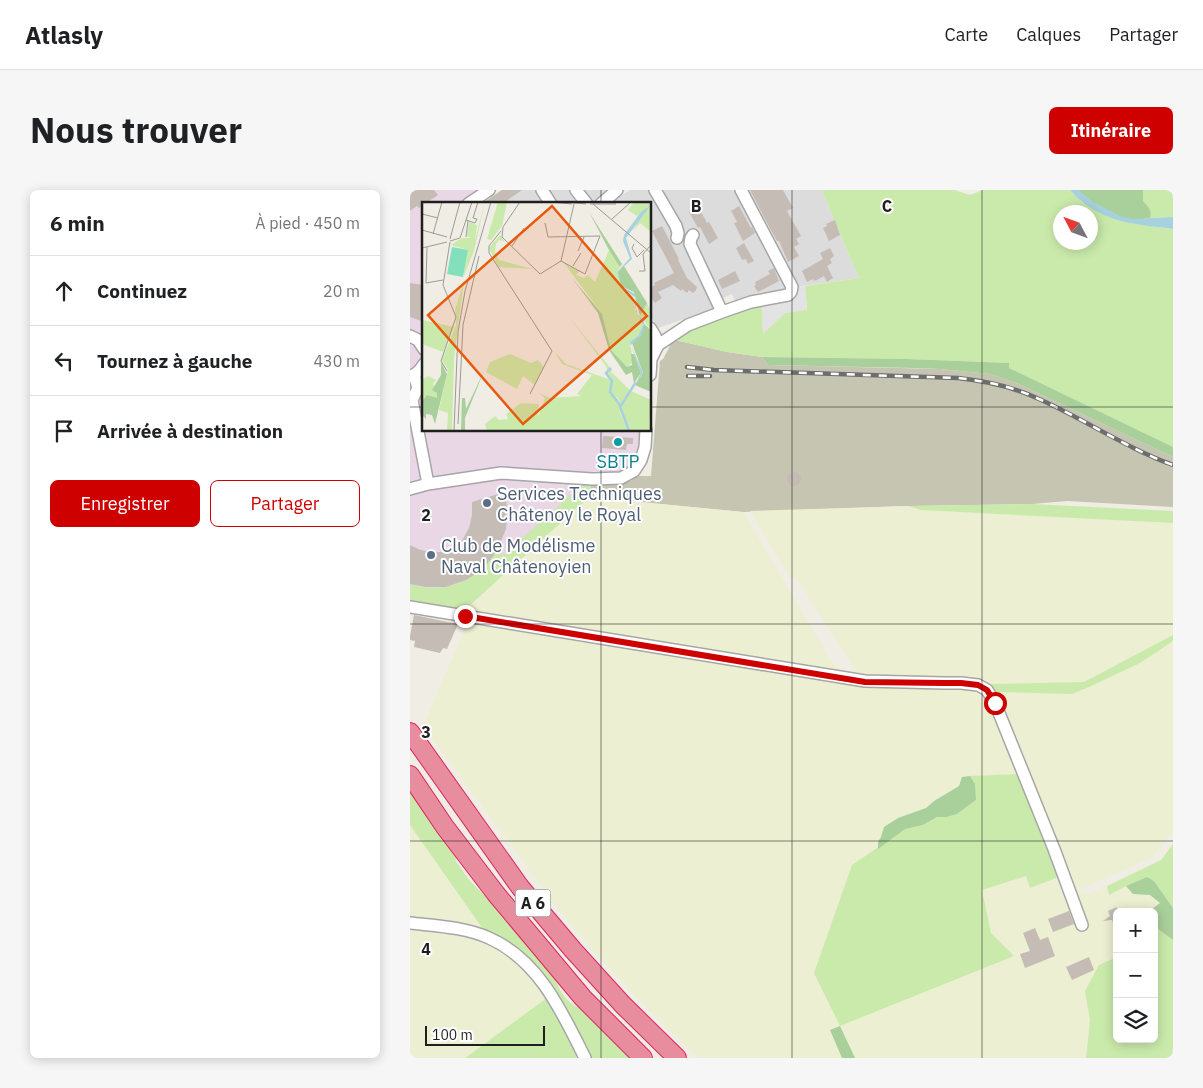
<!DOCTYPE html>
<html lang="fr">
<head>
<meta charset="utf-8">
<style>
	:root { --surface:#fff; --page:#f6f6f6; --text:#202124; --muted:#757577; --line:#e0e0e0; --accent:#ce0100 }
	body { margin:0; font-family:"IBM Plex Sans",sans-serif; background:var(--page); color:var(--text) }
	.controls { position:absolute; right:15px; bottom:15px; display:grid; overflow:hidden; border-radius:8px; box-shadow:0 2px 12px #0003 }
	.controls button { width:45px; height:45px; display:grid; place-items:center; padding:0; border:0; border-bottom:1px solid var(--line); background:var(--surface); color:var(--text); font:25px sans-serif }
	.compass { position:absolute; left:643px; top:15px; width:45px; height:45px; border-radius:50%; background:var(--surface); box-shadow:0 2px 12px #0003; rotate:311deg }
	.scale { position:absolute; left:15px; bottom:12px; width:120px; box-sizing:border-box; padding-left:5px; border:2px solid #1f1f1f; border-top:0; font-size:14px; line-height:18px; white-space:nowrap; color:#1f1f1f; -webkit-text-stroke:4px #fff; paint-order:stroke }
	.stop { position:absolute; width:15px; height:15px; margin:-11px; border:4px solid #ce0100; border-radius:50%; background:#fff }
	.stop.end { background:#ce0100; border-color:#fff; box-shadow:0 1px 5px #0008 }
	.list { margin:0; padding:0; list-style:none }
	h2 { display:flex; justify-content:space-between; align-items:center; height:65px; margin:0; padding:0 20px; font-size:21px }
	h2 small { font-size:16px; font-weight:400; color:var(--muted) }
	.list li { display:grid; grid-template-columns:32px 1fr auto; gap:15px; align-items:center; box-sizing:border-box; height:70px; padding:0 20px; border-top:1px solid var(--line) }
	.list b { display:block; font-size:19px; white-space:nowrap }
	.list em { font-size:16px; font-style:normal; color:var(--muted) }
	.actions { display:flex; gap:10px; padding:15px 20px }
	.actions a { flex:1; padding:11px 0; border:1px solid var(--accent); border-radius:8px; text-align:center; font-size:18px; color:var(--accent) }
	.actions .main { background:var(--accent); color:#fff }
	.icon { flex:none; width:28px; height:28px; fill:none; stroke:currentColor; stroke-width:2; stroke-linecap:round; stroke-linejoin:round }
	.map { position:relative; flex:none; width:763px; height:868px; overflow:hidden; border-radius:8px }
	header { display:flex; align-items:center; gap:30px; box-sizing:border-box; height:70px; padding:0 25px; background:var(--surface); border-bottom:1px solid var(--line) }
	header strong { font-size:24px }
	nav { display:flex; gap:28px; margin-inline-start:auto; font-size:18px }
	.intro { display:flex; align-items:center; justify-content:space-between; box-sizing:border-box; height:120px; padding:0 30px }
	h1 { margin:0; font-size:35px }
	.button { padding:12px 22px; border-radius:8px; background:var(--accent); color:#fff; font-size:18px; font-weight:700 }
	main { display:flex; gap:30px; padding:0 30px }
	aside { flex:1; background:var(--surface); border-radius:8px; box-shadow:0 2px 12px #0003 }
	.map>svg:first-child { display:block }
	.residential { fill:#dddcdc }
	.industrial { fill:#e9d7e6 }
	.construction { fill:#c5c5b1 }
	.farmland { fill:#ecefd1 }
	.grass { fill:#caeaab; fill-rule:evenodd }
	.forest { fill:#a9cf9a }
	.parking { fill:#e3e3e3 }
	.water { fill:#a6d1de }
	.building { fill:#c5bcb5 }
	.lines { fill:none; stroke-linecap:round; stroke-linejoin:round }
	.minor-casing { stroke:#a6a6a6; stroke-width:14 }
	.highway-casing { stroke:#dc2562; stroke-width:20 }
	.minor { stroke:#fff; stroke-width:11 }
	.highway { stroke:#e78d9d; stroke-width:18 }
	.rail-casing { stroke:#6d6d6d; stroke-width:4.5 }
	.rail { stroke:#fff; stroke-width:2.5; stroke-dasharray:8; stroke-linecap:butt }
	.route { stroke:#ce0100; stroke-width:6 }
	.grid { fill:none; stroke:#1f1f1f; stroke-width:1; stroke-opacity:0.55 }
	.culture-dot { fill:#0f9aa8; stroke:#fff; stroke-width:2 }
	.service-dot { fill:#5c6f8a; stroke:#fff; stroke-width:2 }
	.labels { text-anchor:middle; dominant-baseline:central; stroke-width:4; stroke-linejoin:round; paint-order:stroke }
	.shield { fill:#fff; stroke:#626262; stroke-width:1 }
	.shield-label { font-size:16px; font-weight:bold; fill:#1f1f1f }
	.culture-label { font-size:18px; fill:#0d838f; stroke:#fff }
	.service-label { font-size:18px; fill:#4e5e75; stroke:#fff; text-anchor:start }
	.inset-river { fill:none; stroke:#a6d1de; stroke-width:2.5 }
	.inset-road { fill:none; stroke:#9c9b96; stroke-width:1 }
	.view { fill:#e8590c; fill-opacity:0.15; stroke:#e8590c; stroke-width:2.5 }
	.inset-edge { fill:none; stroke:#1f1f1f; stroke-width:2.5 }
	.grid-label { font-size:16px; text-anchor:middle; font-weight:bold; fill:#1f1f1f; stroke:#fff; stroke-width:4; stroke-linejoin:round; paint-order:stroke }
</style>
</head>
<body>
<header>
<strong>Atlasly</strong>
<nav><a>Carte</a><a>Calques</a><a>Partager</a></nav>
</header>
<div class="intro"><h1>Nous trouver</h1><a class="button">Itinéraire</a></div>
<main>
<aside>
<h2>6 min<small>À pied · 450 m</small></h2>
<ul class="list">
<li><svg class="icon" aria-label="ahead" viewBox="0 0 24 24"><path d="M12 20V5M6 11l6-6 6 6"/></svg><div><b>Continuez</b></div><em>20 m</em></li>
<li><svg class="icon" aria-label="left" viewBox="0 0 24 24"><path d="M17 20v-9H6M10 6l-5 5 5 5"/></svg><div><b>Tournez à gauche</b></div><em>430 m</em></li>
<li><svg class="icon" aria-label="arrive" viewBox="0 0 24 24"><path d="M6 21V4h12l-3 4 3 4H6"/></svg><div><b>Arrivée à destination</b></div></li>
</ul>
<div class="actions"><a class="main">Enregistrer</a><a>Partager</a></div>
</aside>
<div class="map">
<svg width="763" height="868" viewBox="0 0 763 868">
	<rect width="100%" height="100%" fill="#f0ede5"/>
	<!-- residential -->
	<path class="residential" d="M92 0H126L135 14H71Z
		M138 0H202L186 14H147Z
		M220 0H328L379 99 348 103 325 111 322 104 311 109 305 118 248 138 240 125V14H199Z
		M335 0H412L442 73 450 88 385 97Z"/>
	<!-- industrial -->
	<path class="industrial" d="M0 0H68L69 2 53 14H14V240H232L228 265 223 273 213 281 199 283 183 281 179 307 58 417 0 414Z"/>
	<!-- construction -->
	<path class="construction" d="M265 150 317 162 352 167 358 175 530 179 580 184 609 194 763 267V317L657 311 622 314 498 316 333 322 179 307 181 293 194 295 210 294 221 291 227 286H241L250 171 253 169 260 156 259 154Z"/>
	<!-- farmland -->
	<path class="farmland" d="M179 307 333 322 419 467 433 484 56 423 58 417Z
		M498 316 511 320 763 333V445L674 492 581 494 553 489 456 487 447 482 387 389 380 388 340 321Z
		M58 431 411 490 458 496 531 499 549 497 567 498 577 505 609 584 552 587 549 596 524 611 516 618 488 628 468 652V659L442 675 603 766 581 743 572 699 616 686 620 698 658 685 586 502 662 504 679 497 730 473 763 451V641L743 667 666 701 679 704 697 696 699 705 716 696 723 704 740 705 750 714 738 722H707V766L689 775 675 801 680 830 676 868H445L430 836 420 841 432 868H288L232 813 188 766 154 727 13 536Z
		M0 635 75 742 0 730Z
		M0 736 67 747 104 767 138 807 55 868H0Z"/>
	<!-- grass -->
	<path class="grass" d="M412 0H544L560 5 573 0H660L672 12 714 32 725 34 763 39V257L599 178V173L497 169 352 167 317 162 265 150 287 135 352 113 353 143 375 123 397 119 395 96 450 88 442 73ZM650 22H680V52H650Z
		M733 0H763V27L740 28 741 24 733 11Z
		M167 292 181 293 179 307 58 417 56 423 0 414V394C35 406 68 390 87 360L94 365 167 299Z
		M622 314 763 321V333L511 320 498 316Z
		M763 445V451L730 473 679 497 662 504 586 502 581 494 674 492Z
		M609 584 649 687 620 698 616 686 572 700 581 743 604 766 430 836 404 783 442 675 495 639 513 635 527 627H537L547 624 566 610 565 594 560 586Z
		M0 600 48 667 45 670 60 691 87 718 145 789C150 801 157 814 170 818L220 868H181L139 793 75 742 0 635Z
		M763 654V718L744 691 737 687 716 696 699 705 697 696 751 670Z
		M744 736 763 750V868H676L680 830 675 801 689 775 707 767V849H744Z
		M138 807 167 868H55Z"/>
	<!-- forest -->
	<path class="forest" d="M668 0H733V11L739 18 741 24 740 28C733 29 726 30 720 29 701 26 680 14 668 0Z
		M352 167 497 169 599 173V178L763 257V267L609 194 580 184 530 179 504 178 358 175Z
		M560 586 565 594 566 610 547 624 537 627H527L513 635 495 639 468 659V652L471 647 474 637 488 628 516 618 524 611 549 596 552 587Z
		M737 687 744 691 763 718V750L744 736V722H738L750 713 740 705 723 704 716 696Z
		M430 836 445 868H432L420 840Z"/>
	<!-- parking -->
	<path class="parking" d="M395 96 397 120 375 123 353 144 352 113 386 97Z"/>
	<!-- water -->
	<path class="water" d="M660 0H668L683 12 710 26 722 29 763 27V39C753 37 742 37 732 35 705 32 678 21 660 0Z"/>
	<!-- building -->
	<path class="building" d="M0 0H24L28 5 9 18 7 16 0 21Z
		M92 0H112L92 14H72Z
		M340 0H373L383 18 377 21 391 46 386 49 389 54 384 57 389 66 378 72 369 51H367L357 33Z
		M288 16 297 33 299 32 308 48 299 54 290 37 288 38 279 22Z
		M329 16 341 38 342 37 345 43 333 51 324 33 327 32 321 21Z
		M425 30 430 45 419 51 413 38 417 36 416 34Z
		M252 36 269 69 268 70 277 88 287 97 286 100 283 103 279 100 277 103 272 99 271 101 263 95 248 102 252 108 245 113 240 106V98L245 95 244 93 264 83 242 41Z
		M334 53 344 71 338 74 336 69 332 70 326 58Z
		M420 58 424 66 420 69 422 73 417 76 423 88 417 92 414 86 407 90 404 91 403 89 397 92 392 81 413 69 410 63Z
		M364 78 369 91 348 102 344 96 346 95 345 92 360 84 358 81Z
		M325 81 330 91 312 99 308 90Z
		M0 93 14 95V132L0 127Z
		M193 246 223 248V254H217L216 260 192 258Z
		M377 289a7 7 0 1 1 14 0a7 7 0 1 1-14 0Z
		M95 302 97 318 96 339 87 361 74 378 67 383 56 390 36 397H16L0 394V355L8 359 19 362H30L41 358 53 349 59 338 62 325V312Z
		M4 425 48 434 37 459 33 458 30 463 4 457 5 451 0 450V446Z
		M707 717V741H706L702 730 693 731 700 726 698 721Z
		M659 721 664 734 643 742 638 729Z
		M625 738 630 750 638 747 645 766 615 778 610 764 620 761 613 743Z
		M679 767 684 780 662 790 656 777Z"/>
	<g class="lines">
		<defs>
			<path id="minor" d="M132 0 141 14
				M166 0 177 14
				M245 0 266 36 268 43 267 48
				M58 14 79 0
				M191 14 207 0
				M283 45 281 48 280 54 312 122
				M240 138 245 146 248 155 241 169 240 185
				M0 146 8 150 14 159
				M248 155 278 135 312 122 341 112 378 105 381 102 382 97 331 0
				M0 186C6 185 11 179 14 174
				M0 209 2 210 18 294
				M2 210 8 198 4 185
				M0 299 18 294 91 283 182 289 211 288 224 281 231 270 235 257 236 240
				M0 417 455 491 534 493H551L568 495 577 500 585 513 644 659 672 735
				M0 733C26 736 55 737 79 748 129 770 152 822 175 868"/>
			<path id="highway" d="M0 542 110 697 163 760 213 815 267 868
				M0 585 35 637 86 704 173 808 233 868"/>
		</defs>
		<!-- minor casing -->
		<use href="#minor" class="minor-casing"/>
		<!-- highway casing -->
		<use href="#highway" class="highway-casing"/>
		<!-- minor -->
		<use href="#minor" class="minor"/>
		<!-- highway -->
		<use href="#highway" class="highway"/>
		<defs>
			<path id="rail" d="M277 177 304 180 548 188C576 191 604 197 629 209 674 229 716 258 763 275
				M278 186H300"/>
		</defs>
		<!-- rail casing -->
		<use href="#rail" class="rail-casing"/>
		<!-- rail -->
		<use href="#rail" class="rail"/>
	</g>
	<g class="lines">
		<!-- route -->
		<path class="route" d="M55 426 455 492 534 493H551L568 495 577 500 585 513"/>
	</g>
	<!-- grid -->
	<path class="grid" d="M191 0V14M382 0V868M572 0V868M0 217H14M240 217H763M191 240V868M0 434H763M0 651H763"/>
	<!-- markers -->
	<circle class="culture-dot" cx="208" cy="252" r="5"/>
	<g class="service-dot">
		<circle cx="77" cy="313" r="5"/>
		<circle cx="21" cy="365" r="5"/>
	</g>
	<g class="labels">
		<!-- shield labels -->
		<rect class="shield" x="105.5" y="699.5" width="35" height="27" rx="4"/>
		<g class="shield-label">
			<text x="123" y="713">A 6</text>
		</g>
		<!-- culture labels -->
		<g class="culture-label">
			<text x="208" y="271">SBTP</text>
		</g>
		<!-- service labels -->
		<g class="service-label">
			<text x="87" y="303">Services Techniques<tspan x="87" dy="21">Châtenoy le Royal</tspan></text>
			<text x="31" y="355">Club de Modélisme<tspan x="31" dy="21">Naval Châtenoyien</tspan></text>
		</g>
	</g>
	<!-- overview -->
	<g transform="translate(12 12)">
		<rect width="229" height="229" fill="#f0ede5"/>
		<path d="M63 0 52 49 41 76 46 48 29 43 40 36H49L45 34 47 20 55 23 53 38ZM76 0H85L80 24 69 38 65 37ZM212 0H229V3L215 14 206 8ZM229 5V30L218 21 211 29 221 10ZM78 33 83 40 77 38 74 42 73 50 77 58 111 67 76 65 67 46ZM187 48 198 65 195 70 199 85 211 91 213 107 221 122 218 132 208 140 211 160 205 165 189 148 180 112 142 61 158 69 154 73 162 76 166 73 173 80ZM42 79 32 156 30 229H25L26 211 17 208 26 168 20 158 34 123 33 108ZM225 101 229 110V128L218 114ZM147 115 190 168 189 170 208 188 198 202 196 196 189 192 196 197 198 211 206 229H65L63 222 73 214 77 218 86 217 84 212 99 201 117 202 116 215 123 196 117 191 128 196 159 194 155 192 170 173 140 162 132 149 144 162 189 178 184 164ZM0 118 32 125 21 150 0 142ZM88 152 109 161 116 158 122 165 113 183 101 174 95 187 64 170 68 160ZM6 174 14 178 11 182 16 193 15 196 4 194 0 199V178ZM209 189 229 198V229H208L198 205Z" fill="#caeaab"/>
		<path d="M167 10 200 62 198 65 187 48ZM202 64 225 101 218 114 212 90 199 84 196 70ZM150 76 180 112 189 148 205 165 210 163 209 152H212L219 171 212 181 210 170 204 173 187 148 176 111ZM222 122 229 128V190L213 183 221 171 210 141 219 133ZM19 160 25 172 13 222 10 213 4 212V217L0 213V199L5 193 15 196V191L10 188 19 173ZM62 169 43 216V229H39L40 196H43L44 207Z" fill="#a9cf9a"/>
		<path d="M30 45 46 48 41 75 25 72Z" fill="#83dfbc"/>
		<path d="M229 3 204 36 210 57 196 70 199 84 213 92 214 109 222 120V126L219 133 209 143 221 171 213 183 219 171 208 140 217 133 221 123 213 105V95L199 85 195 70 208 56 201 39 202 33 219 10Z" fill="#a6d1de"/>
		<path class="inset-river" d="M189 166 184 171 190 179 188 190 198 203M207 229 198 205 214 180"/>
		<path class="inset-road" d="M98 0 81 25 80 35 118 72 139 59 152 2M129 0 150 2M143 0 164 2M168 2H194M171 2 229 51M0 12 16 16M190 17 209 0M44 18 53 21 55 17 51 16 56 0M123 21 126 35 178 34 163 72 139 59M0 28 25 35M79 29 67 44V51L130 149 108 192M11 32 20 0M44 35 46 19M28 37 38 0M28 39 38 36 50 0M212 42 210 46 215 55 222 48M90 44 102 26M5 45 4 81 21 78M0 46 25 40M156 49 162 35M151 64 159 51M217 69H223L221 52 229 43M25 169 19 159 34 115 21 83 28 40M36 222 41 123 57 54M32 229 36 130 43 89 69 0"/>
		<path class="view" d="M130 4 225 114 101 222 6 113Z"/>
		<rect width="229" height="229" class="inset-edge"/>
	</g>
	<g class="grid-label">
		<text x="286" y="22">B</text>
		<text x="477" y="22">C</text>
		<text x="16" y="331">2</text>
		<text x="16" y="548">3</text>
		<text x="16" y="765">4</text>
	</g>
</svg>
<div class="controls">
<button>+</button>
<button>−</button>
<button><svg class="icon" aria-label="layers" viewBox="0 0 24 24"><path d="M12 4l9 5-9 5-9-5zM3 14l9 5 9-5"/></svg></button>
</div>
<svg class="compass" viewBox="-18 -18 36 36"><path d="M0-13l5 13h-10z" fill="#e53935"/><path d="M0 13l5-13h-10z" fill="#757577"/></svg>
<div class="scale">100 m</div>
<div class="stop" style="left:585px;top:513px"></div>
<div class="stop end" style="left:55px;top:426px"></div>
</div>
</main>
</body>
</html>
